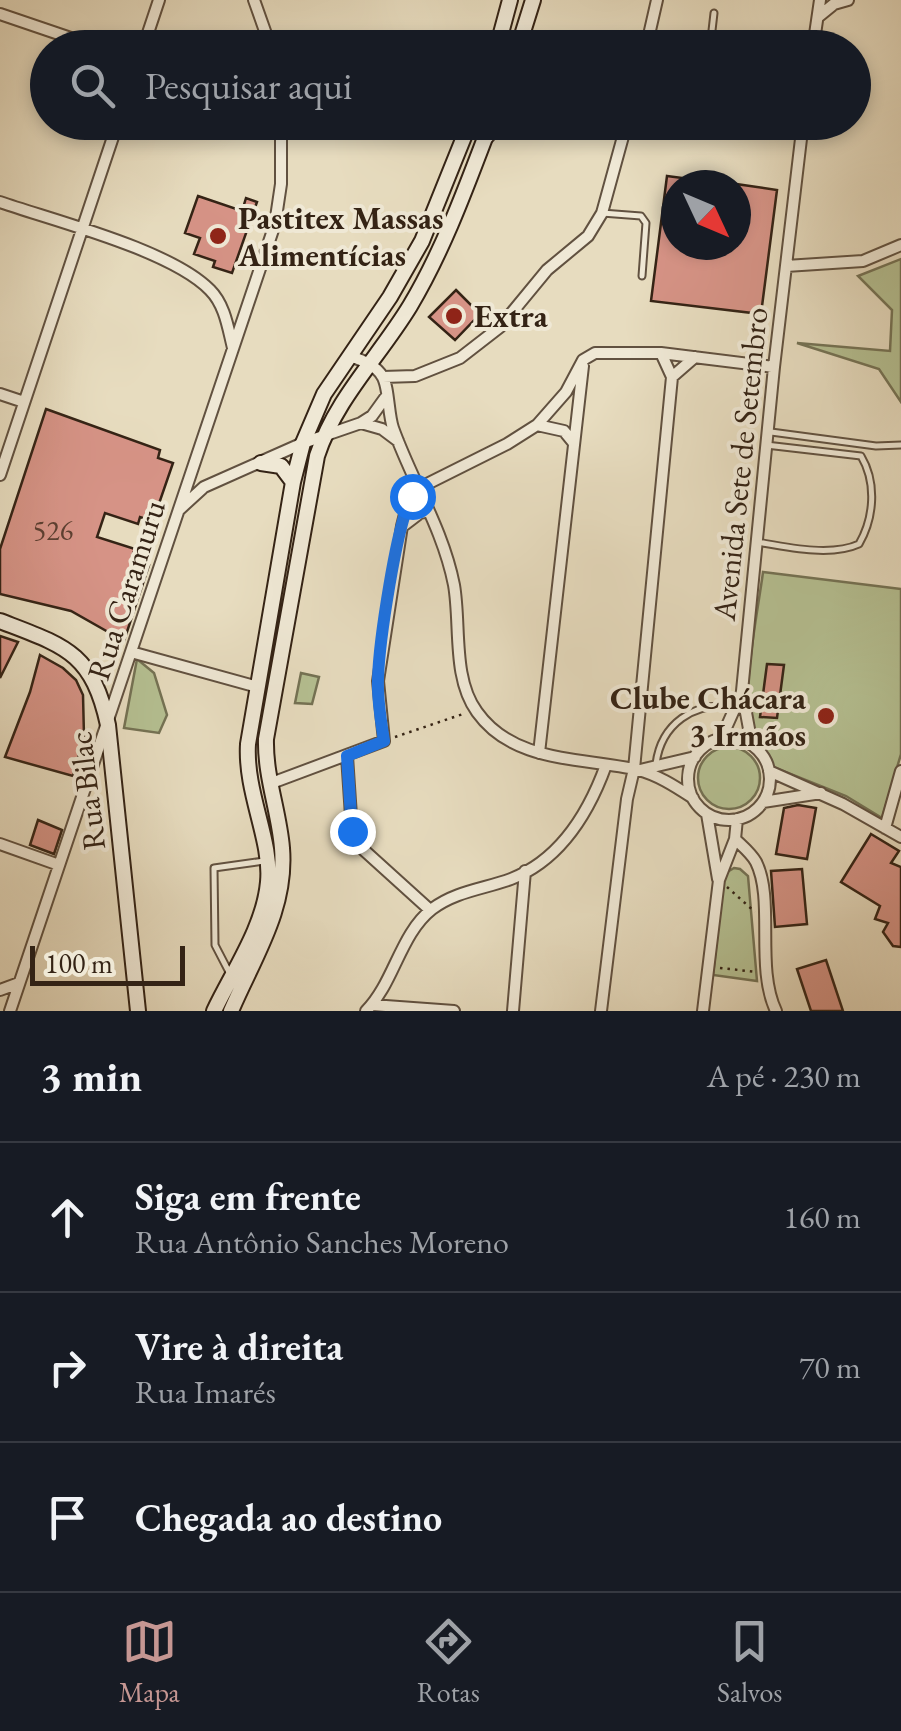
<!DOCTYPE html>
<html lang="pt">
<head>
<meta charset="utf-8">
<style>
	:root { --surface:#171b24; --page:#20242c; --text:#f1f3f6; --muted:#9ea1a6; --line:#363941; --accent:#c59692 }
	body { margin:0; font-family:"EB Garamond",serif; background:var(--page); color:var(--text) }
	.compass { position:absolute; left:661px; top:170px; width:90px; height:90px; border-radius:50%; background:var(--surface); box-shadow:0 5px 15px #0003; rotate:134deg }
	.scale { position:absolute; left:30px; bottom:25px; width:155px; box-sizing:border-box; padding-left:10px; border:5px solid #342315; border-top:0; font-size:28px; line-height:35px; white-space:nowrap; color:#342315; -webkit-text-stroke:8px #efe8d5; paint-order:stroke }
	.stop { position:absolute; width:30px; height:30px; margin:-22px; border:8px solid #1a73e8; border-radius:50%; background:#fff }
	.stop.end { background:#1a73e8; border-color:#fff; box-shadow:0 2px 10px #0008 }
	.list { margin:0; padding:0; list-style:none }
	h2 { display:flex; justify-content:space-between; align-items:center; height:130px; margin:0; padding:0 40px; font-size:42px }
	h2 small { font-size:32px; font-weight:400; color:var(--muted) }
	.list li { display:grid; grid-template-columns:65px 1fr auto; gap:30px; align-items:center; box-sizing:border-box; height:150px; padding:0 40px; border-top:2px solid var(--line) }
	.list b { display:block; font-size:38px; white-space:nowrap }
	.list p { margin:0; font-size:32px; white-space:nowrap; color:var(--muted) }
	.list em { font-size:32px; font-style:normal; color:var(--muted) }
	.icon { flex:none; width:55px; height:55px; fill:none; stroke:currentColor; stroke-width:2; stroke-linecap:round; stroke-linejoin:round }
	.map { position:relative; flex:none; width:901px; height:1011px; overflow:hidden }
	.search { position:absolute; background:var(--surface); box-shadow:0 5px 15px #0003; left:30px; right:30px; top:30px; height:110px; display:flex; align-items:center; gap:25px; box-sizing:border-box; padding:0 35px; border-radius:55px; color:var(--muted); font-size:38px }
	.sheet { height:580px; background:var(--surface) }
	nav { display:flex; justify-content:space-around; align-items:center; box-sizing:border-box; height:140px; border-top:2px solid var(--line); background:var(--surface); font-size:28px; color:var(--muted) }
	nav a { display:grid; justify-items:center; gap:5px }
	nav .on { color:var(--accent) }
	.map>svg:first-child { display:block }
	.green { fill:#b5c092; stroke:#747254; stroke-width:2.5 }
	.building { fill:#d69386; stroke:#342315; stroke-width:2.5 }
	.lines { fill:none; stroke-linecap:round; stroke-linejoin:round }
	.lane-casing { stroke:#615140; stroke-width:9 }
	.street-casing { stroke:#615140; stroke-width:14 }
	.secondary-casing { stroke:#342315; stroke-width:18 }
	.path { stroke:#342315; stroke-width:2.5; stroke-dasharray:2.5 5; stroke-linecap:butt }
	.lane { stroke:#efe8d5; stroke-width:5 }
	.street { stroke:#efe8d5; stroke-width:10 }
	.secondary { stroke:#efe8d5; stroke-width:14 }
	.route { stroke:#1a73e8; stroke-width:12 }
	.poi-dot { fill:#8f2418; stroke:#efe8d5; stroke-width:4 }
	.labels { text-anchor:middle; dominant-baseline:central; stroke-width:8; stroke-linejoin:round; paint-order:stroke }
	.number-label { font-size:28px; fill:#5c3f31 }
	.poi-label { font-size:32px; font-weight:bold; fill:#342315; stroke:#efe8d5; text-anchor:start }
	.street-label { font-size:32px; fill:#342315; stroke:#efe8d5 }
</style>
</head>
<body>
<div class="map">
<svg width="901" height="1011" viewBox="0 0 901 1011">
	<rect width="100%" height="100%" fill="#e7dcbf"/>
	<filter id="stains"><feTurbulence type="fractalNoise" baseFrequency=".002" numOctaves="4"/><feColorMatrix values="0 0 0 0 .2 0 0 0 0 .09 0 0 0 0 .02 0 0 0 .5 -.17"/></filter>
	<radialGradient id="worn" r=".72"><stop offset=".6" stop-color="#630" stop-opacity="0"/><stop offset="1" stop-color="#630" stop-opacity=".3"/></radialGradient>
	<!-- green -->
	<path class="green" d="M901 259V402L879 369 797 343 890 351 892 310 858 276Z
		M763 572 901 589V754L882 818 846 796 773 767C768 757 760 751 755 742 737 706 758 613 763 572Z
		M137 659 154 673 167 715 159 733 124 728Z
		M301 673 319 677 312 704 295 703Z
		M698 778a31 31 0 1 1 62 0a31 31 0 1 1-62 0Z
		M734 868 740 869 748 876 757 981 713 975 724 874Z"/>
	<!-- building -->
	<path class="building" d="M667 176 698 180V185H676V245H736V184L777 190 761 314 651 301Z
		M198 196 242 211 246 198 257 202 232 273 213 267 215 261 194 254 200 238 185 233Z
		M456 290 480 314 455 340 429 317Z
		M46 409 160 450 158 458 173 463 153 521 140 517 138 524 105 513 97 537 135 549 132 556 149 565 124 641 71 611 0 594V549Z
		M0 636 18 642 0 678Z
		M40 655 63 668 76 680 83 695 84 736 73 776 5 757 30 692Z
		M767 664 784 665 777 718 760 717Z
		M798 805 816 808 807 859 776 854 784 808Z
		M38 820 62 830 54 854 30 845Z
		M871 834 899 851 891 863 901 867V947L893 946 883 932 888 923 875 919 880 906 841 882Z
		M802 869 807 924 775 927 771 871Z
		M826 960 843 1011H811L797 969Z"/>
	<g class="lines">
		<defs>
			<path id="lane" d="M710 48 714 13
				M490 139 505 122
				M602 213 641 216 646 223 642 276
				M771 432 876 446 901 445
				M757 542C786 547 831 557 859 544 874 518 877 483 861 456L766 445
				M656 764C661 724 694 701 733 707
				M229 972 215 945 214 868 264 861"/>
			<path id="street" d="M254 0 271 48
				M0 14 100 48
				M818 17 834 4 848 0
				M143 48 159 0
				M646 48 657 0
				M813 48 820 0
				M0 202C55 221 171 250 210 290 225 305 228 328 233 348
				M786 266 863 261 901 245
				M350 356C361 360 376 365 382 376 389 386 388 414 393 428 412 481 443 529 454 585 461 625 452 678 477 712 514 764 583 757 638 770 658 775 676 787 693 798
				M383 377 415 376 460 358 500 327 547 270 588 236 602 213 627 122
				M672 377 695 357
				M0 394 24 402
				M361 423 382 429 398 441
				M537 425 564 431 573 442
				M0 475 118 122
				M180 509 204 487 303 443 361 423 372 416 385 398
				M403 526 420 513 429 511
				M131 652 258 687
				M688 779a41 41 0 1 1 82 0a41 41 0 1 1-82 0Z
				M721 739 742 692
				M752 745 742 691 774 367 803 122
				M539 753 583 366
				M347 756 352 831 356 843 430 910
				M640 770 695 757
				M769 771 843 804 901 837
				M269 784 384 741 378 681 402 526 407 506 419 488 507 444 537 425 566 392 583 360 595 353H661L774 367
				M763 802 821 793
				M707 814 718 879
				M885 828 901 771
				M735 839C742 846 751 853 756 862 775 900 755 967 776 1011
				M0 844 59 865
				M0 990 19 983
				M372 1005 454 1011
				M10 1011 275 224 281 184V122
				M366 1011C394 983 400 934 432 909 456 891 484 889 511 879 560 860 589 812 606 765
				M513 1011 525 871
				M601 1011 627 799 634 769 672 377 661 353
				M703 1011 719 880 735 839 737 819"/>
			<path id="secondary" d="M497 48 510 0
				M518 48 533 0
				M261 463 281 466 293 482
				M0 621C65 646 92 652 108 725L138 1011
				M214 1011C233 971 264 927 268 882 272 840 245 793 248 744L293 482 303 443 324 394 390 297 422 241 470 122
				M231 1011C254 957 287 909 282 848 279 811 265 777 266 739L317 456C336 398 379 357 410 306 444 249 467 185 491 122"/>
		</defs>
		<!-- lane casing -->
		<use href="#lane" class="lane-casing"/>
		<!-- street casing -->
		<use href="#street" class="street-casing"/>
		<!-- secondary casing -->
		<use href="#secondary" class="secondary-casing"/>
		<!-- path -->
		<path class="path" d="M395 737 463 714
			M727 887 755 912
			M720 968 757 972"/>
		<!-- lane -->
		<use href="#lane" class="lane"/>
		<!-- street -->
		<use href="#street" class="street"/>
		<!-- secondary -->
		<use href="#secondary" class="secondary"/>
	</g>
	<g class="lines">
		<!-- route -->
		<path class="route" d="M352 831 347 756 384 741C381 721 377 700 378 679 379 644 396 525 412 496"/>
	</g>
	<!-- markers -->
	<g class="poi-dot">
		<circle cx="218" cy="236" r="10"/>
		<circle cx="454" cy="316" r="10"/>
		<circle cx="826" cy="716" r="10"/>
	</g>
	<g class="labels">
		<!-- number labels -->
		<g class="number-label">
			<text x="53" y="530">526</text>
		</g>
		<!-- poi labels -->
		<g class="poi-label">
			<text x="238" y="218">Pastitex Massas<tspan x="238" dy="37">Alimentícias</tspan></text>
			<text x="474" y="316">Extra</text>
			<text x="806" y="698" text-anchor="end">Clube Chácara<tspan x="806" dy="37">3 Irmãos</tspan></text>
		</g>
		<!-- street labels -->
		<g class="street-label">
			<text transform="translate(740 464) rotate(-84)">Avenida Sete de Setembro</text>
			<text transform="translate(126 590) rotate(-72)">Rua Caramuru</text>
			<text transform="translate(87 791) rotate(-97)">Rua Bilac</text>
		</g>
	</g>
	<rect width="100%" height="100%" filter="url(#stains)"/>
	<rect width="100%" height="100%" fill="url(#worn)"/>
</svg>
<svg class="compass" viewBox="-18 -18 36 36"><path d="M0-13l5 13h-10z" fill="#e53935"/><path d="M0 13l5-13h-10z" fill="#9ea1a6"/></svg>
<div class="scale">100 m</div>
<div class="stop" style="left:412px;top:496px"></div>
<div class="stop end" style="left:352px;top:831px"></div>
<div class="search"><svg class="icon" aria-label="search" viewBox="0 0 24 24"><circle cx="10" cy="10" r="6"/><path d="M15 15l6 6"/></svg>Pesquisar aqui</div>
</div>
<section class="sheet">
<h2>3 min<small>A pé · 230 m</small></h2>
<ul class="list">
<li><svg class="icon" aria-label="ahead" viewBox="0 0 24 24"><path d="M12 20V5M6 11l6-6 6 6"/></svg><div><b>Siga em frente</b><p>Rua Antônio Sanches Moreno</p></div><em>160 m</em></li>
<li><svg class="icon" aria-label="right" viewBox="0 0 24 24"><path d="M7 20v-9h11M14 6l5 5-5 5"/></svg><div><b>Vire à direita</b><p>Rua Imarés</p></div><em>70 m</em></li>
<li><svg class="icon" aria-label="arrive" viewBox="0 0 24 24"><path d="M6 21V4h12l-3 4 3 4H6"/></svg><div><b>Chegada ao destino</b></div></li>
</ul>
</section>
<nav>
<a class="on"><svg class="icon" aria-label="map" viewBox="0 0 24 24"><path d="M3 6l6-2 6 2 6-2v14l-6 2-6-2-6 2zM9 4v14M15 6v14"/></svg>Mapa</a>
<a><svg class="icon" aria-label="directions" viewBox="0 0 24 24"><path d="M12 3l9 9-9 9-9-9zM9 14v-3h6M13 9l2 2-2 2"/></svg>Rotas</a>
<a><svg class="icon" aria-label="saved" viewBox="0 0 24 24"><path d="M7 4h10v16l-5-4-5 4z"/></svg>Salvos</a>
</nav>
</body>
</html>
